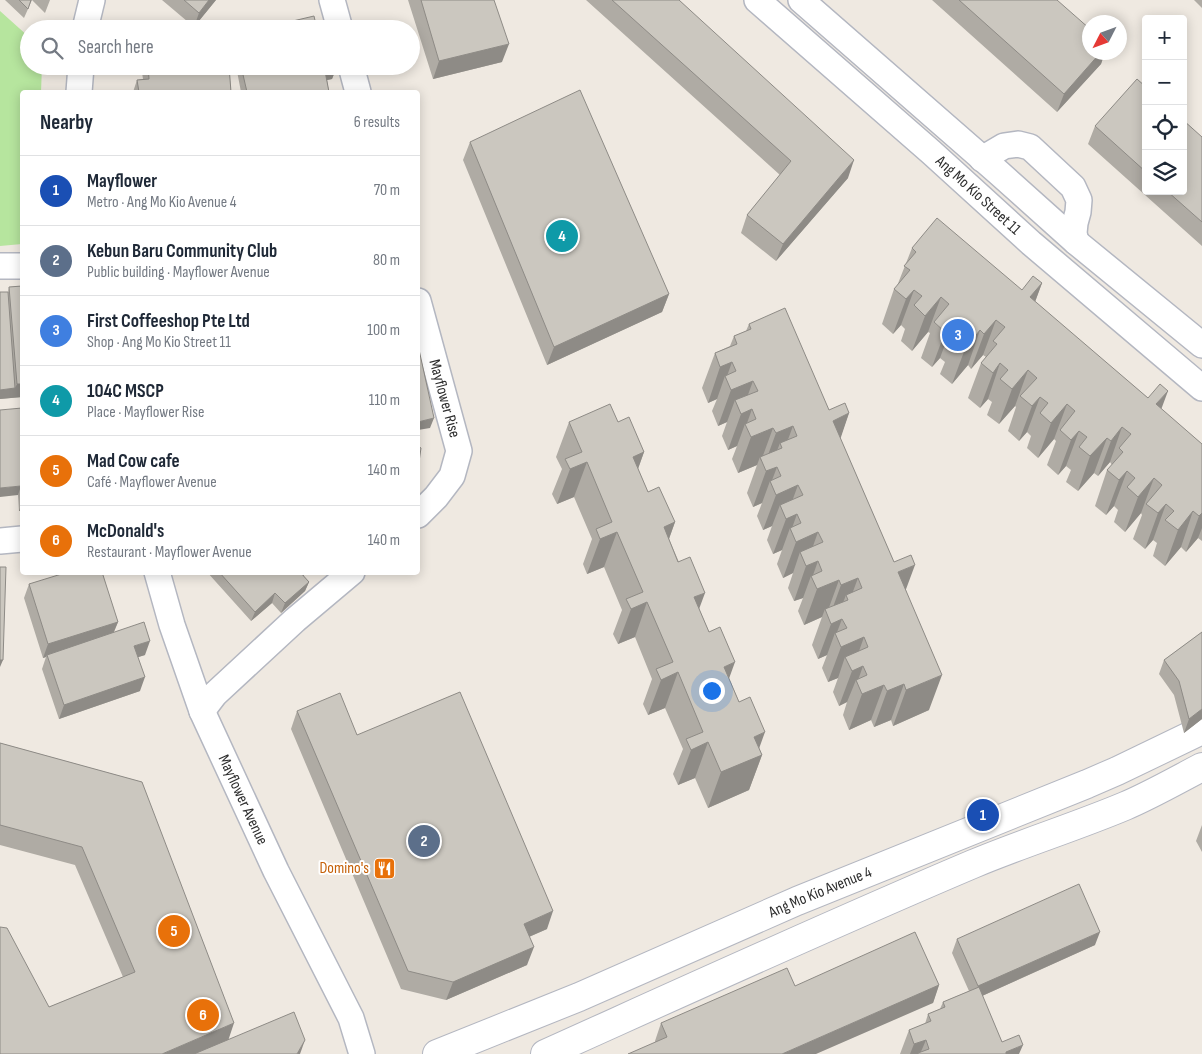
<!DOCTYPE html>
<html lang="en">
<head>
<meta charset="utf-8">
<style>
	:root { --surface:#fff; --page:#f6f6f7; --text:#1f2937; --muted:#747a83; --line:#e0e1e3; --accent:#0f766e }
	body { margin:0; font-family:"Sofia Sans Condensed",sans-serif; background:var(--page); color:var(--text) }
	.controls { position:absolute; right:15px; top:15px; display:grid; overflow:hidden; border-radius:5px; box-shadow:0 2px 12px #0003 }
	.controls button { width:45px; height:45px; display:grid; place-items:center; padding:0; border:0; border-bottom:1px solid var(--line); background:var(--surface); color:var(--text); font:25px sans-serif }
	.compass { position:absolute; left:1082px; top:15px; width:45px; height:45px; border-radius:50%; background:var(--surface); box-shadow:0 2px 12px #0003; rotate:228deg }
	.you { position:absolute; left:711px; top:690px; width:18px; height:18px; margin:-12px; border:4px solid #fff; border-radius:50%; background:#1a73e8; box-shadow:0 0 0 8px #1a73e833 }
	.badge { display:grid; place-items:center; width:32px; height:32px; border-radius:50%; background:var(--accent); color:#fff; font-size:16px; font-weight:700 }
	.pin { position:absolute; translate:-50% -50%; border:2px solid #fff; box-shadow:0 1px 5px #0006 }
	.list { margin:0; padding:0; list-style:none }
	h2 { display:flex; justify-content:space-between; align-items:center; height:65px; margin:0; padding:0 20px; font-size:21px }
	h2 small { font-size:16px; font-weight:400; color:var(--muted) }
	.list li { display:grid; grid-template-columns:32px 1fr auto; gap:15px; align-items:center; box-sizing:border-box; height:70px; padding:0 20px; border-top:1px solid var(--line) }
	.list b { display:block; font-size:19px; white-space:nowrap }
	.list p { margin:0; font-size:16px; white-space:nowrap; color:var(--muted) }
	.list em { font-size:16px; font-style:normal; color:var(--muted) }
	.icon { flex:none; width:28px; height:28px; fill:none; stroke:currentColor; stroke-width:2; stroke-linecap:round; stroke-linejoin:round }
	.map { position:relative; flex:none; width:1202px; height:1054px; overflow:hidden }
	.search { position:absolute; background:var(--surface); box-shadow:0 2px 12px #0003; left:20px; top:20px; width:400px; height:55px; display:flex; align-items:center; gap:12px; box-sizing:border-box; padding:0 18px; border-radius:28px; color:var(--muted); font-size:19px }
	.panel { position:absolute; background:var(--surface); box-shadow:0 2px 12px #0003; left:20px; top:90px; width:400px; height:485px; border-radius:5px }
	.map>svg:first-child { display:block }
	.green { fill:#b6e59e }
	.lines { fill:none; stroke-linecap:round; stroke-linejoin:round }
	.minor-casing { stroke:#b4b7c1; stroke-width:28 }
	.secondary-casing { stroke:#b4b7c1; stroke-width:30 }
	.minor { stroke:#fff; stroke-width:25 }
	.secondary { stroke:#fff; stroke-width:28 }
	.wall { fill:#afaba4 }
	.shaded-wall { fill:#8e8b86 }
	.building { fill:#cbc7bf; stroke:#8e8b86 }
	.labels { text-anchor:middle; dominant-baseline:central; stroke-width:4; stroke-linejoin:round; paint-order:stroke }
	.street-label { font-size:16px; fill:#2e2e2e; stroke:#fff }
	.food-label { font-size:16px; fill:#c56008; stroke:#fff; text-anchor:end }
</style>
</head>
<body>
<div class="map">
<svg width="1202" height="1054" viewBox="0 0 1202 1054">
	<rect width="100%" height="100%" fill="#efe9e1"/>
	<!-- green -->
	<path class="green" d="M0 11 29 37V66H42L41 92H22V244L0 246Z"/>
	<g class="lines">
		<defs>
			<g id="minor">
				<path d="M332 0 340 29"/>
				<path id="s1" d="M757 0 931 152 1031 243 1202 388"/>
				<path d="M801 0 999 173 1076 242 1202 345"/>
				<path d="M85 29 92 0"/>
				<path d="M351 66 358 92"/>
				<path d="M79 92 81 66"/>
				<path d="M982 159 1004 146 1018 144 1030 147 1073 187 1079 200 1078 212 1075 223 1074 233 1076 242"/>
				<path d="M0 266H22"/>
				<path id="s2" d="M418 301 459 451 452 476 436 497 418 515"/>
				<path d="M0 541 22 539"/>
				<path id="s3" d="M157 572 172 625 202 711 276 871 351 1018 362 1054"/>
				<path d="M202 711 215 694 295 620 352 572"/>
			</g>
			<g id="secondary">
				<path id="s4" d="M437 1054 579 997 797 901 1087 784 1117 771 1202 730"/>
				<path d="M545 1054C687 990 829 925 973 864 1023 843 1075 827 1125 806 1151 795 1177 780 1202 767"/>
			</g>
		</defs>
		<!-- minor casing -->
		<use href="#minor" class="minor-casing"/>
		<!-- secondary casing -->
		<use href="#secondary" class="secondary-casing"/>
		<!-- minor -->
		<use href="#minor" class="minor"/>
		<!-- secondary -->
		<use href="#secondary" class="secondary"/>
	</g>
	<!-- wall -->
	<path class="wall" d="M5 0H50L45 13 32 0 24 18Z
		M162 0H216L194 27Z
		M408 0H494L502 62 433 79Z
		M586 0H679L848 178 776 261 741 233 747 215 780 175Z
		M932 0H1057L1090 52H1105L1101 64 1057 112Z
		M1194 0H1202V8Z
		M141 66H229L231 92H133L137 80 143 79Z
		M236 66H335L336 69 332 79 327 80 329 92H241Z
		M1146 87V191H1183L1202 137V246L1088 144 1095 126Z
		M470 142 669 294 662 312 547 365 463 160Z
		M912 248 1022 290 1042 283 1035 302 1202 444V541L1198 538 1186 552 1181 547 1165 566 1153 556 1157 543 1153 540 1145 549 1133 539 1142 515 1141 513 1125 532 1114 522 1118 510 1114 506 1106 515 1095 506 1107 470 1112 465 1110 462 1098 476 1094 473 1078 491 1066 482 1071 470 1066 466 1058 475 1047 465 1056 441 1054 439 1038 458 1027 448 1031 436 1027 432 1019 441 1008 431 1016 407 1015 406 999 424 987 415 992 402 988 399 980 408 968 398 981 363 986 357 983 355 971 369 968 365 952 384 940 374 945 362 940 358 932 367 921 358 930 333 928 332 912 351 901 341 905 329 901 325 893 334 882 324 894 289 897 286Z
		M22 286V397L0 399V292H8L9 287Z
		M749 324 829 410 849 413 840 438 906 590 929 710 893 726 891 720 874 727 871 720 849 730 843 715 847 702 839 706 833 692 838 678 828 682 822 668 827 655 818 659 812 645 822 617 804 625 798 611 803 598 794 601 788 588 793 573 783 578 777 564 782 550 773 554 767 540 772 526 763 530 757 516 762 503 753 507 747 493 757 465 738 473 732 459 737 446 728 450 722 436 727 422 718 426 712 411 717 399 708 403 702 388 715 353 730 346 734 336 746 331Z
		M22 408V511H19L18 495Z
		M569 422H618L644 452 638 469 648 492 675 522 669 539 762 755 749 790 708 808 695 778 678 785 673 774 683 749 665 708 648 715 643 704 652 679 635 637 618 644 613 634 622 610 604 567 587 574 583 564 592 539 574 497 557 504 552 494 562 469 556 457Z
		M207 572H307L303 576 309 582 305 591 281 613 272 603 251 621Z
		M29 584 118 622 114 632 145 655 138 657 140 691 59 719 42 669 46 657 43 658 24 598Z
		M1202 632V719L1184 733 1174 695 1159 674 1164 660Z
		M297 711 357 735 547 929 529 937 527 965 446 1000 401 989 291 729Z
		M0 743 142 782 228 1040 49 1007 123 977 75 865 0 845Z
		M1202 825V852L1196 841Z
		M957 939 1095 945 982 996 1002 1042 1019 1054H900L909 1030 925 1024 928 1014 940 1009 943 1002 969 991 952 953Z
		M939 985 933 1003 655 1042V1041L661 1023 795 986Z"/>
	<!-- shaded-wall -->
	<path class="shaded-wall" d="M209 0H216L194 27 199 13Z
		M509 44 502 62 433 79 439 61Z
		M1101 52H1105L1101 64 1057 112 1064 94Z
		M336 69 332 79 322 81 325 71Z
		M854 160 848 178 776 261 783 244Z
		M1042 283 1029 318 1030 297Z
		M914 290 901 325 893 334 906 299Z
		M669 294 662 312 547 365 554 347Z
		M941 297 928 332 912 351 925 316Z
		M996 320 983 355 971 369 984 334Z
		M953 323 940 358 932 367 945 332Z
		M980 330 968 365 952 384 965 349Z
		M732 362 726 379 725 376 717 399 708 403 720 367Z
		M1000 363 988 399 980 408 993 373Z
		M1028 370 1015 406 999 424 1012 389Z
		M753 381 741 414 752 409 746 426 745 424 737 446 728 450 741 414 735 400 727 422 718 426 731 390Z
		M17 384H22V397L0 399V390L15 388Z
		M1168 391 1155 426 1156 404Z
		M1040 397 1027 432 1019 441 1032 406Z
		M1067 404 1054 439 1038 458 1051 423Z
		M849 413 837 449 833 421Z
		M434 418 430 428 418 430V422Z
		M793 426 780 461 782 448 780 443 772 464 764 466 776 433Z
		M1122 427 1110 462 1098 476 1111 441Z
		M773 428 761 461 760 457 757 465 738 473 751 437Z
		M1079 431 1066 466 1058 475 1071 440Z
		M1107 438 1094 473 1078 491 1090 456Z
		M644 452 631 488 633 457Z
		M587 462 574 497 557 504 570 469Z
		M777 467 771 483 770 481 762 503 753 507 766 471Z
		M1127 471 1114 506 1106 515 1119 480Z
		M1154 478 1141 513 1125 532 1138 497Z
		M798 485 786 518 797 514 791 531 790 528 782 550 773 554 786 519 780 505 772 526 763 530 776 495Z
		M21 486 18 495 0 497V488Z
		M22 502V511H19Z
		M1166 504 1153 540 1145 549 1158 513Z
		M1193 511 1181 547 1165 566 1178 530Z
		M1202 513V528L1198 538 1186 552 1199 516Z
		M675 522 662 558 664 527Z
		M617 532 604 567 587 574 600 539Z
		M818 532 806 566 800 552 793 573 783 578 796 542Z
		M818 561 812 578 811 576 803 598 794 601 806 566Z
		M915 565 902 600 898 572Z
		M300 572H307L297 582Z
		M858 578 845 613 848 600 846 595 838 616 829 618 841 585Z
		M839 580 827 613 825 609 822 617 804 625 817 589Z
		M309 582 305 591 281 613 285 603Z
		M275 593 272 603 251 621 255 612Z
		M705 593 692 628 694 597Z
		M647 602 635 637 618 644 631 609Z
		M842 619 836 635 835 633 827 655 818 659 831 624Z
		M118 622 112 636 47 655 46 657 43 658 48 644Z
		M864 637 852 671 845 657 838 678 828 682 841 647Z
		M150 641 145 655 129 660 134 646Z
		M0 660H3L0 667Z
		M735 662 722 698 724 667Z
		M863 666 857 683 856 680 847 702 839 706 852 671Z
		M678 672 665 708 648 715 661 680Z
		M942 675 929 710 893 726 906 690Z
		M145 677 140 691 59 719 64 705Z
		M904 684 891 720 874 727 887 691Z
		M884 685 871 720 849 730 862 694Z
		M1202 709V719L1184 733 1189 719Z
		M765 732 756 757 762 755 749 790 708 808 721 772 754 737Z
		M708 742 695 778 678 785 691 750Z
		M553 911 547 929 517 942 524 924Z
		M1100 932 1095 945 973 1000 978 986Z
		M534 947 527 965 446 1000 453 982Z
		M939 985 933 1003 816 1054H782Z
		M234 1023 228 1041 198 1054H162Z
		M305 1040 300 1054H297Z
		M926 1040 920 1054H910L914 1044Z
		M1023 1045 1019 1054H1005L1006 1052Z"/>
	<!-- building -->
	<path class="building" d="M19 0H31L28 9Z
		M184 0H209L199 13Z
		M421 0H494L509 44 439 61Z
		M612 0H679L854 160 783 244 747 215 791 161Z
		M959 0H1057L1090 29V52H1101L1064 94Z
		M314 16 317 29H259Z
		M148 66H229L231 92H139L137 80 149 79Z
		M241 66H335L336 69 325 71 329 92H247Z
		M1137 79 1146 87V172L1095 126Z
		M580 90 669 294 554 347 470 142Z
		M1183 120 1202 137V222L1167 191H1183Z
		M937 218 1022 290 1033 276 1042 283 1030 297 1148 398 1160 384 1168 391 1156 404 1202 444V513L1199 516 1193 511 1178 530 1165 520 1174 511 1166 504 1158 513 1146 504 1162 485 1154 478 1138 497 1127 487 1135 478 1127 471 1119 480 1107 470 1123 452 1119 448 1131 434 1122 427 1111 441 1107 438 1090 456 1079 447 1087 437 1079 431 1071 440 1060 430 1075 411 1067 404 1051 423 1040 413 1048 403 1040 397 1032 406 1020 396 1037 378 1028 370 1012 389 1000 379 1008 370 1000 363 993 373 981 363 997 344 993 341 1005 327 996 320 984 334 980 330 965 349 953 339 961 330 953 323 945 332 934 322 949 304 941 297 925 316 914 305 922 296 914 290 906 299 894 289 910 270 904 266 916 252 912 248Z
		M22 286V384H17L9 287Z
		M0 292H8L15 388 0 390Z
		M785 308 829 410 845 403 849 413 833 421 894 562 911 555 915 565 898 572 942 675 906 690 904 684 887 691 884 685 862 694 856 680 867 675 863 666 852 671 845 657 868 647 864 637 841 647 835 633 847 628 842 619 831 624 825 609 848 600 846 595 862 588 858 578 841 585 839 580 817 589 811 576 822 571 818 561 806 566 800 552 823 542 818 532 796 542 790 528 801 523 797 514 786 519 780 505 803 495 798 485 776 495 770 481 781 476 777 467 766 471 760 457 782 448 780 443 797 436 793 426 776 433 773 428 751 437 745 424 756 419 752 409 741 414 735 400 758 391 753 381 731 390 725 376 736 371 732 362 720 367 715 353 737 344 734 336 751 329 749 324Z
		M418 345 434 418 418 422Z
		M610 404 618 422 629 417 644 452 633 457 648 492 659 487 675 522 664 527 678 562 690 557 705 593 694 597 709 632 720 627 735 662 724 667 739 702 750 697 765 732 754 737 762 755 721 772 708 742 691 750 686 739 703 732 678 672 661 680 656 669 673 662 647 602 631 609 626 599 643 592 617 532 600 539 596 529 612 522 587 462 570 469 565 459 582 452 569 422Z
		M22 408V502L21 486 0 488V410Z
		M418 446 421 448 419 462 418 463Z
		M0 567H6L3 660H0Z
		M68 572H102L118 622 48 644 29 584Z
		M219 572H300L309 582 285 603 275 593 255 612Z
		M144 622 150 641 134 646 145 677 64 705 47 655Z
		M1202 632V709L1189 719 1179 681 1164 660Z
		M460 692 553 911 524 924 534 947 453 982 408 971 297 711 340 693 357 735Z
		M0 743 142 782 234 1023 162 1054H0V927L7 928 49 1007 135 972 82 847 0 825Z
		M1079 884 1100 932 978 986 957 939Z
		M915 932 939 985 782 1054H628L667 1037 661 1023 787 968 795 986Z
		M979 987 1002 1042 1019 1035 1023 1045 1006 1052V1054H918V1053L929 1049 926 1040 914 1044 909 1030 931 1021 928 1014 945 1007 943 1002Z
		M294 1012 305 1040 297 1054H194Z"/>
	<!-- icons -->
	<defs>
		<symbol id="restaurant-square" viewBox="-11 -11 22 22"><rect x="-9" y="-9" width="18" height="18" rx="4" fill="#e8710a" stroke="#fff"/><path d="M-5-6h1v4h1v-4h1v4h1v-4h1v5L-1.5 .5V6h-2V.5L-5-1ZM5-6V6H3V1.5H1.5Q1.5-4 5-6Z" fill="#fff"/></symbol>
	</defs>
	<g fill-rule="evenodd">
		<use href="#restaurant-square" x="372" y="856" width="25" height="25"/>
	</g>
	<g class="labels">
		<!-- street labels -->
		<g class="street-label">
			<text stroke="none"><textPath href="#s1" startOffset="295">Ang Mo Kio Street 11</textPath></text>
			<text stroke="none"><textPath href="#s2" startOffset="101">Mayflower Rise</textPath></text>
			<text stroke="none"><textPath href="#s3" startOffset="244">Mayflower Avenue</textPath></text>
			<text stroke="none"><textPath href="#s4" startOffset="416">Ang Mo Kio Avenue 4</textPath></text>
		</g>
		<!-- food labels -->
		<g class="food-label">
			<text x="369" y="868">Domino's</text>
		</g>
	</g>
</svg>
<div class="controls">
<button>+</button>
<button>−</button>
<button><svg class="icon" aria-label="locate" viewBox="0 0 24 24"><circle cx="12" cy="12" r="6"/><path d="M12 2v4M12 18v4M2 12h4M18 12h4"/></svg></button>
<button><svg class="icon" aria-label="layers" viewBox="0 0 24 24"><path d="M12 4l9 5-9 5-9-5zM3 14l9 5 9-5"/></svg></button>
</div>
<svg class="compass" viewBox="-18 -18 36 36"><path d="M0-13l5 13h-10z" fill="#e53935"/><path d="M0 13l5-13h-10z" fill="#747a83"/></svg>
<div class="you"></div>
<div class="pin badge" style="left:983px;top:815px;background:#1a4fb4">1</div>
<div class="pin badge" style="left:424px;top:841px;background:#5c6f8a">2</div>
<div class="pin badge" style="left:958px;top:335px;background:#3f7fe0">3</div>
<div class="pin badge" style="left:562px;top:236px;background:#0f9aa8">4</div>
<div class="pin badge" style="left:174px;top:931px;background:#e8710a">5</div>
<div class="pin badge" style="left:203px;top:1015px;background:#e8710a">6</div>
<div class="search"><svg class="icon" aria-label="search" viewBox="0 0 24 24"><circle cx="10" cy="10" r="6"/><path d="M15 15l6 6"/></svg>Search here</div>
<section class="panel">
<h2>Nearby<small>6 results</small></h2>
<ul class="list">
<li><span class="badge" style="background:#1a4fb4">1</span><div><b>Mayflower</b><p>Metro · Ang Mo Kio Avenue 4</p></div><em>70 m</em></li>
<li><span class="badge" style="background:#5c6f8a">2</span><div><b>Kebun Baru Community Club</b><p>Public building · Mayflower Avenue</p></div><em>80 m</em></li>
<li><span class="badge" style="background:#3f7fe0">3</span><div><b>First Coffeeshop Pte Ltd</b><p>Shop · Ang Mo Kio Street 11</p></div><em>100 m</em></li>
<li><span class="badge" style="background:#0f9aa8">4</span><div><b>104C MSCP</b><p>Place · Mayflower Rise</p></div><em>110 m</em></li>
<li><span class="badge" style="background:#e8710a">5</span><div><b>Mad Cow cafe</b><p>Café · Mayflower Avenue</p></div><em>140 m</em></li>
<li><span class="badge" style="background:#e8710a">6</span><div><b>McDonald's</b><p>Restaurant · Mayflower Avenue</p></div><em>140 m</em></li>
</ul>
</section>
</div>
</body>
</html>
